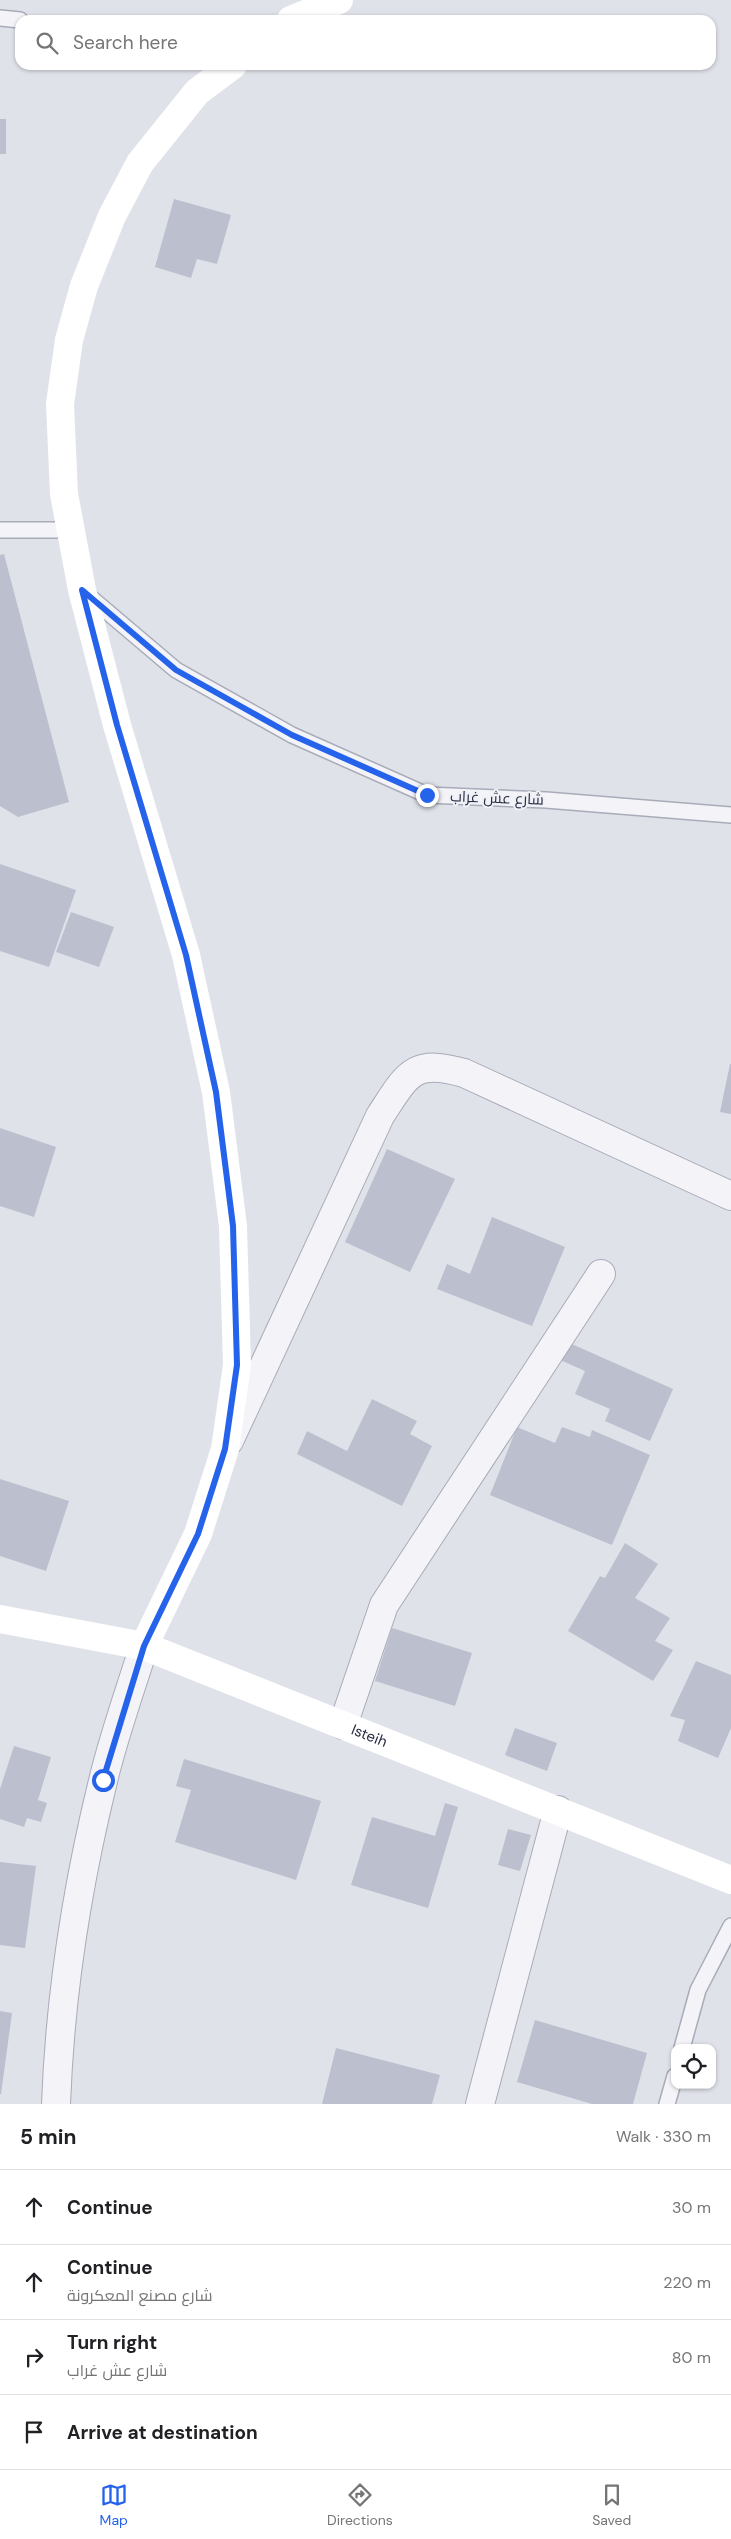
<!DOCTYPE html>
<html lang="en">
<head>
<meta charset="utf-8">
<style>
	:root { --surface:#fff; --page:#f2f2f2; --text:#202124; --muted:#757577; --line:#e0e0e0; --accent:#2563eb }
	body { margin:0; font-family:"DM Sans",Cairo,sans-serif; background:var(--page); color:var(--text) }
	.controls { position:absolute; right:15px; bottom:15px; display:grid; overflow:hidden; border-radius:10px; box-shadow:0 1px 4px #0004 }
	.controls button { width:45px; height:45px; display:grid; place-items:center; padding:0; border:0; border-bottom:1px solid var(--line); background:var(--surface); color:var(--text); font:25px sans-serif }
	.stop { position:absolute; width:15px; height:15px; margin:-11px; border:4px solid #2563eb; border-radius:50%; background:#fff }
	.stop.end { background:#2563eb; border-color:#fff; box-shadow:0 1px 5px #0008 }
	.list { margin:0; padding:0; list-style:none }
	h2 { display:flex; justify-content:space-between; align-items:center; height:65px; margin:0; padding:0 20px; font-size:21px }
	h2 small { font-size:16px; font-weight:400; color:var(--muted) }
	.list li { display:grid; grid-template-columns:32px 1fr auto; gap:15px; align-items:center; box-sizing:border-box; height:75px; padding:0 20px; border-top:1px solid var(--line) }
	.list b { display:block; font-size:19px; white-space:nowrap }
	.list p { margin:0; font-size:16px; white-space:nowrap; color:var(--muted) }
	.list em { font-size:16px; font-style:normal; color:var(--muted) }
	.icon { flex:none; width:28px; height:28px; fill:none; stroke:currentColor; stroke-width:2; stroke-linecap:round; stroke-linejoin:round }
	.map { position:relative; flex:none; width:731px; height:2104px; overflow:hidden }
	.search { position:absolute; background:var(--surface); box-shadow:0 1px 4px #0004; left:15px; right:15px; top:15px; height:55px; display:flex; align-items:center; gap:12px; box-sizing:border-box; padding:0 18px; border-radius:15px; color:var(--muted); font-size:19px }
	.sheet { height:365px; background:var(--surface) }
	nav { display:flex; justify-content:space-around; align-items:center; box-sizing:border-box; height:70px; border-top:1px solid var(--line); background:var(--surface); font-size:14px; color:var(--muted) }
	nav a { display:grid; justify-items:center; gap:2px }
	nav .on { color:var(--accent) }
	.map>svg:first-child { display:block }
	.building { fill:#bcbfcd }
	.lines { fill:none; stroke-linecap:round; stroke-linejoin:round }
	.lane-casing { stroke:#a8abb8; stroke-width:18 }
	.street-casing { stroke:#a8abb8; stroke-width:30 }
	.lane { stroke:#f3f3f8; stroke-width:15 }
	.street { stroke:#f3f3f8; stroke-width:28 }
	.secondary { stroke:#fff; stroke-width:28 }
	.route { stroke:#2563eb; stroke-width:6 }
	.labels { text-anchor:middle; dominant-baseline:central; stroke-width:4; stroke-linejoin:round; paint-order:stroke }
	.street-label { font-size:15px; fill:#272c42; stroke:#eff1f7 }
</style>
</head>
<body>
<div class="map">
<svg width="731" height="2104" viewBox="0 0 731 2104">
	<rect width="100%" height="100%" fill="#e0e2ea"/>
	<!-- building -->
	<path class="building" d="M0 119H6V154H0Z
		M174 199 231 215 217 264 197 259 191 278 155 267Z
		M4 554 69 802 18 817 0 806V555Z
		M0 864 76 890 49 967 0 951Z
		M71 912 114 927 99 967 56 952Z
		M730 1064H731V1114L720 1112Z
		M0 1128 56 1147 34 1217 0 1206Z
		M387 1149 455 1179 410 1272 345 1242Z
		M492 1217 565 1247 532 1326 437 1289 447 1264 470 1274Z
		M565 1341 673 1389 650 1441 605 1421 610 1409 575 1394 585 1371 558 1359Z
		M372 1399 417 1421 410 1434 432 1446 402 1506 297 1454 307 1431 347 1451Z
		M517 1427 555 1443 562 1427 590 1437 592 1430 650 1455 612 1545 490 1495Z
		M0 1479 69 1501 46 1571 0 1556Z
		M625 1543 658 1564 635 1598 670 1618 655 1641 673 1650 653 1681 568 1631 600 1576 605 1578Z
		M392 1628 472 1653 455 1706 375 1681Z
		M696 1661 731 1675V1728L718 1758 678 1741 685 1720 670 1716Z
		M515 1728 557 1743 547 1771 505 1755Z
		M14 1746 51 1757 38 1800 47 1803 41 1822 27 1818 24 1827 0 1819V1789Z
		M184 1759 321 1801 296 1880 175 1842 191 1790 176 1786Z
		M445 1803 458 1807 428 1908 351 1885 372 1817 435 1836Z
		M508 1829 531 1835 520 1871 498 1865Z
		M0 1862 36 1866 25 1948 0 1945Z
		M0 2011 12 2013 1 2094H0Z
		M535 2020 647 2053 633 2104H592L517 2082Z
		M336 2048 440 2075 432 2104H322Z"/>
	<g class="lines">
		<defs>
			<path id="lane" d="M0 18 20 20
				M0 530H71
				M84 592 176 670 292 735 427 795 546 800 731 815
				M682 2048 698 1990 731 1926
				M667 2104 675 2076"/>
			<path id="street" d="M229 1441 380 1116C407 1075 412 1058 464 1073L731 1196
				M343 1725 384 1605 601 1274
				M56 2104C60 1995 77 1887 103 1781 114 1735 130 1691 144 1646
				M480 2104 558 1810"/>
		</defs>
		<!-- lane casing -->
		<use href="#lane" class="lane-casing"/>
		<!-- street casing -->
		<use href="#street" class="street-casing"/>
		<!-- lane -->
		<use href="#lane" class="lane"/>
		<!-- street -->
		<use href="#street" class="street"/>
		<!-- secondary -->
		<g class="secondary">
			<path d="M291 20 339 0"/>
			<path id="s1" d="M0 1619 144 1646 731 1880"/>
			<path d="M144 1646 198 1534 225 1449 237 1365 233 1226 216 1092 186 955 117 725 82 590 64 494 60 404 69 340 84 286 112 216 140 163 197 92 233 65"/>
		</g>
	</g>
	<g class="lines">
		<!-- route -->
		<path class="route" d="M103 1780 144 1646 198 1534 225 1449 237 1365 233 1226 216 1092 186 955 117 725 82 590 176 670 292 735 427 795"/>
	</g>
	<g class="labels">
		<!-- street labels -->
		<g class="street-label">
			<text transform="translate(497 798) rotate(2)">شارع عش غراب</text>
			<text stroke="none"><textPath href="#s1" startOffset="389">Isteih</textPath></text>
		</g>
	</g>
</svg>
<div class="controls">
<button><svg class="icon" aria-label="locate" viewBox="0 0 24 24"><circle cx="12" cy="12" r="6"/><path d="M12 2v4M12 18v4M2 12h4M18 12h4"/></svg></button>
</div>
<div class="stop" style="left:103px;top:1780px"></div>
<div class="stop end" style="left:427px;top:795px"></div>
<div class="search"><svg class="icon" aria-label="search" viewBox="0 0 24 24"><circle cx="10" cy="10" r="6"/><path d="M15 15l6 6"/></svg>Search here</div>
</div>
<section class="sheet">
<h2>5 min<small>Walk · 330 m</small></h2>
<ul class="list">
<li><svg class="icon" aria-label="ahead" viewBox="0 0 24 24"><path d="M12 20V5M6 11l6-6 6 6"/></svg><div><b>Continue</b></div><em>30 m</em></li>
<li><svg class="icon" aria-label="ahead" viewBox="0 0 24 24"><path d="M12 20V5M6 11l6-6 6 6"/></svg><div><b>Continue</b><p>شارع مصنع المعكرونة</p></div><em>220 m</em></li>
<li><svg class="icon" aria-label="right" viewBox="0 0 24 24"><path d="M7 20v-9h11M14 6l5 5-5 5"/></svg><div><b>Turn right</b><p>شارع عش غراب</p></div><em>80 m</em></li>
<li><svg class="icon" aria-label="arrive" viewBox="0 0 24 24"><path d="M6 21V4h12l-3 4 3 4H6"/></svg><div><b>Arrive at destination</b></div></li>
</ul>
</section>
<nav>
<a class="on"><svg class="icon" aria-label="map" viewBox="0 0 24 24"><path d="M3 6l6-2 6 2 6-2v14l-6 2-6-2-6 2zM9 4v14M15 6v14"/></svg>Map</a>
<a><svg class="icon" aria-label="directions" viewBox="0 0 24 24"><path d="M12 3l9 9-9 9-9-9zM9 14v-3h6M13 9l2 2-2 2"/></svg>Directions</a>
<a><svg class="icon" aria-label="saved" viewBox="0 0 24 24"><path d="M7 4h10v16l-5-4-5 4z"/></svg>Saved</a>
</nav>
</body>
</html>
